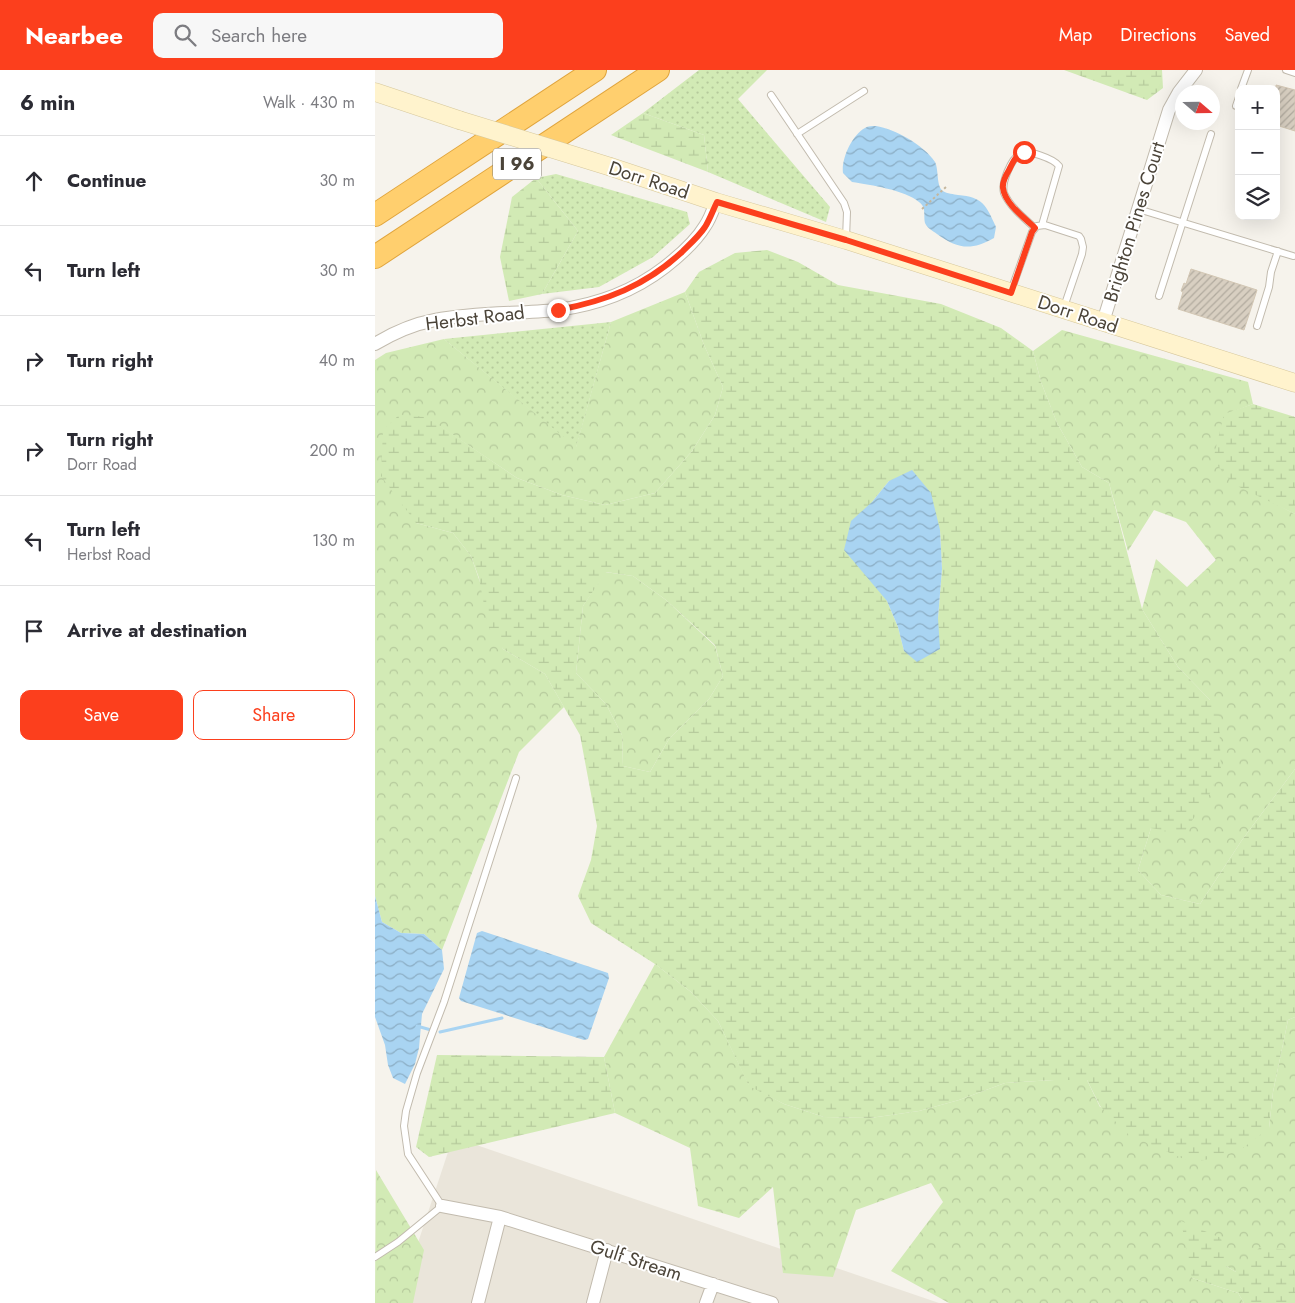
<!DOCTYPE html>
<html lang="en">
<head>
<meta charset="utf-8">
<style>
	:root { --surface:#fff; --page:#f7f7f7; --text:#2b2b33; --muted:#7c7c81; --line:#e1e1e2; --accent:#fc3f1d }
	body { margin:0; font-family:Jost,sans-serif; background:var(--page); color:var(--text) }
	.controls { position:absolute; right:15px; top:15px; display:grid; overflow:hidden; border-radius:10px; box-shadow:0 5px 20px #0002 }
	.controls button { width:45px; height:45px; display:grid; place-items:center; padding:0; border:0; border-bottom:1px solid var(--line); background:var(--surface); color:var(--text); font:25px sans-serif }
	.compass { position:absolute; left:800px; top:15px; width:45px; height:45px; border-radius:50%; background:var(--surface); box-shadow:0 5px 20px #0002; rotate:110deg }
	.stop { position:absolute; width:15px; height:15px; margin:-11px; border:4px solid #fc3f1d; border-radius:50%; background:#fff }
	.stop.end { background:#fc3f1d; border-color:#fff; box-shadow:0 1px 5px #0008 }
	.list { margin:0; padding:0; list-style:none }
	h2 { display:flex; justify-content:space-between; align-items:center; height:65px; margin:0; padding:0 20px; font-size:21px }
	h2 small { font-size:16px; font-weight:400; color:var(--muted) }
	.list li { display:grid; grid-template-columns:32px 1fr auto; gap:15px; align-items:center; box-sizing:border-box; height:90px; padding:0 20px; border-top:1px solid var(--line) }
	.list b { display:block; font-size:19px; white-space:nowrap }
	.list p { margin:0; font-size:16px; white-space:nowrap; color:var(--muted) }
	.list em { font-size:16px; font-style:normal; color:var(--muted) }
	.actions { display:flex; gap:10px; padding:15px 20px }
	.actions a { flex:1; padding:11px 0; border:1px solid var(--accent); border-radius:10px; text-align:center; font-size:18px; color:var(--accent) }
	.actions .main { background:var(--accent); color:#fff }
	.icon { flex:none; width:28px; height:28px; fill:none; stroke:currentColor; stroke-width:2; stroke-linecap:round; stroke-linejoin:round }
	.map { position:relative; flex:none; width:920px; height:1233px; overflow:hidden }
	header { display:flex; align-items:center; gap:30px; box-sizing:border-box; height:70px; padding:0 25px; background:var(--accent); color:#fff }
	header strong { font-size:24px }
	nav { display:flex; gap:28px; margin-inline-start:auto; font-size:18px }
	.search { width:350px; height:45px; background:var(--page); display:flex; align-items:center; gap:12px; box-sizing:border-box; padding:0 18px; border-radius:10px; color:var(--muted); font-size:19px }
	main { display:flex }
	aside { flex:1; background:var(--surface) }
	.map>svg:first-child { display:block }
	.residential { fill:#eae5da }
	.grass { fill:url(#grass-dots) }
	.forest { fill:url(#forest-crowns) }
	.wetland { fill:url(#wetland-marsh); fill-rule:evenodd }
	.water { fill:url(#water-waves) }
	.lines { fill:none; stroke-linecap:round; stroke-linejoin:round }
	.stream { stroke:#a9d4f2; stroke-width:3 }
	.building { fill:url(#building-hatch); stroke:#d3c7b4 }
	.lane-casing { stroke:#c2bbae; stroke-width:8 }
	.street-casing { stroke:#c2bbae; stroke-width:14 }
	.secondary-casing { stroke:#d6c79b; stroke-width:19 }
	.highway-casing { stroke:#e0a43c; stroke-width:24 }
	.path { stroke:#c4b79f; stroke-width:2; stroke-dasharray:2.5 2.5; stroke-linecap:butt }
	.lane { stroke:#fff; stroke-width:6 }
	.street { stroke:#fff; stroke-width:12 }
	.secondary { stroke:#fff3cd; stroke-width:18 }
	.highway { stroke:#ffcf6e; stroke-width:22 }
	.secondary-bridge-casing { stroke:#d6c79b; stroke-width:19; stroke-linecap:butt }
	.secondary-bridge { stroke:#fff3cd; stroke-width:18 }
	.route { stroke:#fc3f1d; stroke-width:6 }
	.labels { text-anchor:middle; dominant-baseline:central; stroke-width:4; stroke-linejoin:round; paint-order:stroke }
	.shield { fill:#fff; stroke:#817c74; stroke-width:1 }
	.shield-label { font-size:18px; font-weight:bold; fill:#4b4439 }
	.street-label { font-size:19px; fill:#4b4439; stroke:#fff }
</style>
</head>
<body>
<header>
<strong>Nearbee</strong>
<div class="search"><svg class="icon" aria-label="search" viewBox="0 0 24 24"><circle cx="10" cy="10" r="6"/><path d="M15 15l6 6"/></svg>Search here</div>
<nav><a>Map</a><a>Directions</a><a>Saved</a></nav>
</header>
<main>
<aside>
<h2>6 min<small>Walk · 430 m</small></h2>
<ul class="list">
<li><svg class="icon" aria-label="ahead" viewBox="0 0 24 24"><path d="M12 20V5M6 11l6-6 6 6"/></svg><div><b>Continue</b></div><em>30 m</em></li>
<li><svg class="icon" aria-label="left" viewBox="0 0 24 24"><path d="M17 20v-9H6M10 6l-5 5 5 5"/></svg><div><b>Turn left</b></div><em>30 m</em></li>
<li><svg class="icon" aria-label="right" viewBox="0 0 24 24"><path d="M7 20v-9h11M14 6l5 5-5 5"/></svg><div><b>Turn right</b></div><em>40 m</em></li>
<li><svg class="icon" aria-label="right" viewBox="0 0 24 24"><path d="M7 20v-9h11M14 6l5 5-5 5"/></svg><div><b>Turn right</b><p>Dorr Road</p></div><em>200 m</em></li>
<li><svg class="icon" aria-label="left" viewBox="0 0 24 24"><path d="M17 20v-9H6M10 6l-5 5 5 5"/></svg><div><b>Turn left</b><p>Herbst Road</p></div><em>130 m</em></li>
<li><svg class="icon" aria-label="arrive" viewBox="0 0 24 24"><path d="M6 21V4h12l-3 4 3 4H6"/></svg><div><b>Arrive at destination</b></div></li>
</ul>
<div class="actions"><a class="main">Save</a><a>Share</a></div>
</aside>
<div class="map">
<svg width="920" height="1233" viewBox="0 0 920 1233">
	<defs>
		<pattern id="grass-dots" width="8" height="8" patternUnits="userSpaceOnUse" patternTransform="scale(1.25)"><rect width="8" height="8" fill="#d2eab5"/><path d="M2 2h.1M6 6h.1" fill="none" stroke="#b6ca9c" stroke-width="1.8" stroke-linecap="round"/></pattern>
		<pattern id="forest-crowns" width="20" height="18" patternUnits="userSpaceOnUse" patternTransform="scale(1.25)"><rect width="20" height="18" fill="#d2eab5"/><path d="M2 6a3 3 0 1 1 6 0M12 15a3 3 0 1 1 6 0" fill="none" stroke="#b6ca9c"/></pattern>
		<pattern id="wetland-marsh" width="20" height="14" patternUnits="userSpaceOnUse" patternTransform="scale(1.25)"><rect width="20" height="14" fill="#d2eab5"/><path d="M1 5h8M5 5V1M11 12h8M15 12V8" fill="none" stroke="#b6ca9c"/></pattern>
		<pattern id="water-waves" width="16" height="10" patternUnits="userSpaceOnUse" patternTransform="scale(1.25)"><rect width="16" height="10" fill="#a9d4f2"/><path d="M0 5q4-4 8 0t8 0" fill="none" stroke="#8caec5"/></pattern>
		<pattern id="building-hatch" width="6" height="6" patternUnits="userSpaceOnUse" patternTransform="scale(1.25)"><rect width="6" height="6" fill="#d8cfc1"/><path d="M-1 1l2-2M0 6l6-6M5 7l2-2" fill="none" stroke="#b1aa9e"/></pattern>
	</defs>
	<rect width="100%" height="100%" fill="#f6f3ec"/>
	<!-- residential -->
	<path class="residential" d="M78 1067 564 1233H23Z"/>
	<!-- grass -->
	<path class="grass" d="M324 0H392L363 29 455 137 451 152 333 102 329 65 268 43Z
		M181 104 312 142 315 154 278 187 224 217 167 224 203 161 161 108Z
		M236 252 201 378 69 269Z"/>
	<!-- forest -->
	<path class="forest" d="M310 222 329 275 348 317 340 345 317 381 280 423 230 435 187 425 142 408 51 347 41 453 78 463 96 486 128 579 170 604 189 637 144 682 67 880 49 864 26 863 7 852 0 826V290L11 283 69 269 201 377 236 252Z
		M687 260 873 312 878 334 849 345 899 433 920 444V699L867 770 825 834 786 825 763 800 776 758 835 630 803 597 767 539 781 489 812 517 841 490 811 452 779 440 753 481 734 413 707 397 682 353 666 312 658 281Z
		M230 502 258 506 291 530 340 576 348 606 334 629 294 669 275 702 248 696 247 665 231 634 201 603 208 536Z
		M280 894 316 922 343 951 374 1015 409 1034 449 1047 495 1048 544 1041 584 1030 630 1013 679 1010H712L725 1037 894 1058 898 1022 913 950 920 947V1203L861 1202 851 1196 817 1208 863 1223 869 1233H574L516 1201 568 1132 556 1113 481 1140 458 1207 408 1203 398 1117 364 1148 323 1136 315 1078 240 1043 229 987Z
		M1 1100 49 1180 38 1233H0Z"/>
	<!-- wetland -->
	<path class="wetland" d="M689 0H787L788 18 772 30Z
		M268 43 329 65 333 102 236 65Z
		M161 108 203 161 167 224 134 231 125 187 137 127Z
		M392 180 423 192 463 215 566 234 626 258 658 281 666 312 682 353 707 397 734 413 767 539 803 597 835 630 844 646 846 701 833 727 808 764 776 758 763 800 786 825 825 834 867 770 920 699V947L913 950 898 1022 894 1058 864 1081 818 1093 754 1065 725 1036 712 1010H679L630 1013 584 1030 544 1041 495 1048 449 1047 409 1034 374 1016 343 951 316 922 280 894 216 853 203 826 216 790 222 756 205 665 170 604 128 579 113 556 104 508 96 486 78 463 41 453 6 406 8 360 24 345 52 347 142 408 187 425 230 435 280 423 317 381 340 345 348 317 329 275 310 222 324 202 360 183ZM514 411 565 460 567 499 563 548 529 581 523 557 512 531 497 432ZM231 502 258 506 291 530 340 575 348 606 334 629 294 669 275 702 248 696 247 665 231 634 201 603 208 536Z
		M878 334 920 347V444L858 414 838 390 849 344Z
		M62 985 229 987 240 1043 54 1087 41 1077Z
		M806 1151 846 1168 851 1196 861 1202 885 1177 913 1180 920 1203V1233H869L863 1223 817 1208Z"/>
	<!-- water -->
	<path class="water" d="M501 56C520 59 549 75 560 92 564 100 561 116 568 121 572 124 579 124 583 125 608 127 611 135 621 157L619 168C596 181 583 179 562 164 558 161 552 158 550 153 548 145 552 138 544 132 530 120 496 115 477 112L468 103C466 89 477 65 490 58 493 56 497 56 501 56Z
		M537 400 556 423 565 460 567 499 563 548 565 579 542 592 529 581 523 557 512 531 469 480 476 451 497 432 514 411Z
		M0 826 7 852 26 863 49 864 67 880 69 899 47 944 44 978 40 994 30 1014 18 1008 13 995 10 975 0 947Z
		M107 861 233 903 234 908 213 969 209 970 86 931 84 928 102 863Z"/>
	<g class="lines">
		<!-- stream -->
		<path class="stream" d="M42 956 56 960
			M65 962 127 948"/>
	</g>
	<!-- building -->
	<path class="building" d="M901 15 920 20V61L901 55Z
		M816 199 882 220 869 260 803 239 808 222 806 221 809 213 811 214Z"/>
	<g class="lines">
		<defs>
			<path id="lane" d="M911 0 920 3
				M866 19 873 0
				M396 25 469 133 472 142 471 169
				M861 36 864 27
				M422 64 489 21
				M763 139 918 186
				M660 158C649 148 635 137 629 123 626 113 636 89 645 84 653 79 679 89 684 96L667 155
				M636 221 657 162 662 156 670 155 704 166 706 169 708 177 707 184 689 237
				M784 226 836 64
				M882 256 894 217 896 202 903 181
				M0 1187 23 1172 67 1136 33 1084 29 1056 31 1041 42 1003 69 932 141 708"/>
			<path id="street" d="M728 252 794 40 804 22 821 0
				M0 274C18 263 39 254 60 250 100 242 142 244 182 240 220 235 259 221 290 197 304 186 321 171 330 156 335 149 338 140 341 132
				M67 1136 125 1147 397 1233
				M103 1233 125 1147
				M218 1233 232 1180
				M331 1233 338 1214"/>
			<path id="secondary" d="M0 22 84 50
				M236 97 341 132 471 170 920 313"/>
			<path id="highway" d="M0 145 220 0
				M0 187 283 0"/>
		</defs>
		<!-- lane casing -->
		<use href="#lane" class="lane-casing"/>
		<!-- street casing -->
		<use href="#street" class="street-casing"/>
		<!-- secondary casing -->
		<use href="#secondary" class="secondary-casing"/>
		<!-- highway casing -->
		<use href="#highway" class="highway-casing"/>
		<!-- path -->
		<path class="path" d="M547 139 571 117"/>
		<!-- lane -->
		<use href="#lane" class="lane"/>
		<!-- street -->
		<use href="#street" class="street"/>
		<!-- secondary -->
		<use href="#secondary" class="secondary"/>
		<!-- highway -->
		<use href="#highway" class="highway"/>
		<defs>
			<path id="secondary-bridge" d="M84 50 236 97"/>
		</defs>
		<!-- secondary-bridge casing -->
		<use href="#secondary-bridge" class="secondary-bridge-casing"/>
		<!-- secondary-bridge -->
		<use href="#secondary-bridge" class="secondary-bridge"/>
	</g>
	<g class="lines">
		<!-- route -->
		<path class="route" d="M183 240C231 231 270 216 307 182 315 174 324 166 330 157 335 149 338 140 342 132L471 170 636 223 657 162 660 158C650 148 630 134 628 118 627 112 631 105 634 100 638 92 641 85 649 82"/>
	</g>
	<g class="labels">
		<!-- shield labels -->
		<rect class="shield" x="118" y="78.5" width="48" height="31" rx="4"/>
		<g class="shield-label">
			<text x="142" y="94">I 96</text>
		</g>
		<!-- street labels -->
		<g class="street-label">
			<text transform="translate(274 110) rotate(18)">Dorr Road</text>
			<text transform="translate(759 152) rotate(-73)">Brighton Pines Court</text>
			<text transform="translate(703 244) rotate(18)">Dorr Road</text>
			<text transform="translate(100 248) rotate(-7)">Herbst Road</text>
			<text transform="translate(261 1190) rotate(18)">Gulf Stream</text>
		</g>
	</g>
</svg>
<div class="controls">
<button>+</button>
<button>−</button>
<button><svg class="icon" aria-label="layers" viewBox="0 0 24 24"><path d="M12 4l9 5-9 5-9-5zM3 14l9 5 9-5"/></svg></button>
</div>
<svg class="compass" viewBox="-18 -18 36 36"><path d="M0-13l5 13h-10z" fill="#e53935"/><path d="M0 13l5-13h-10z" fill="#7c7c81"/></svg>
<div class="stop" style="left:649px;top:82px"></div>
<div class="stop end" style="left:183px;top:240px"></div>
</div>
</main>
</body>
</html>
